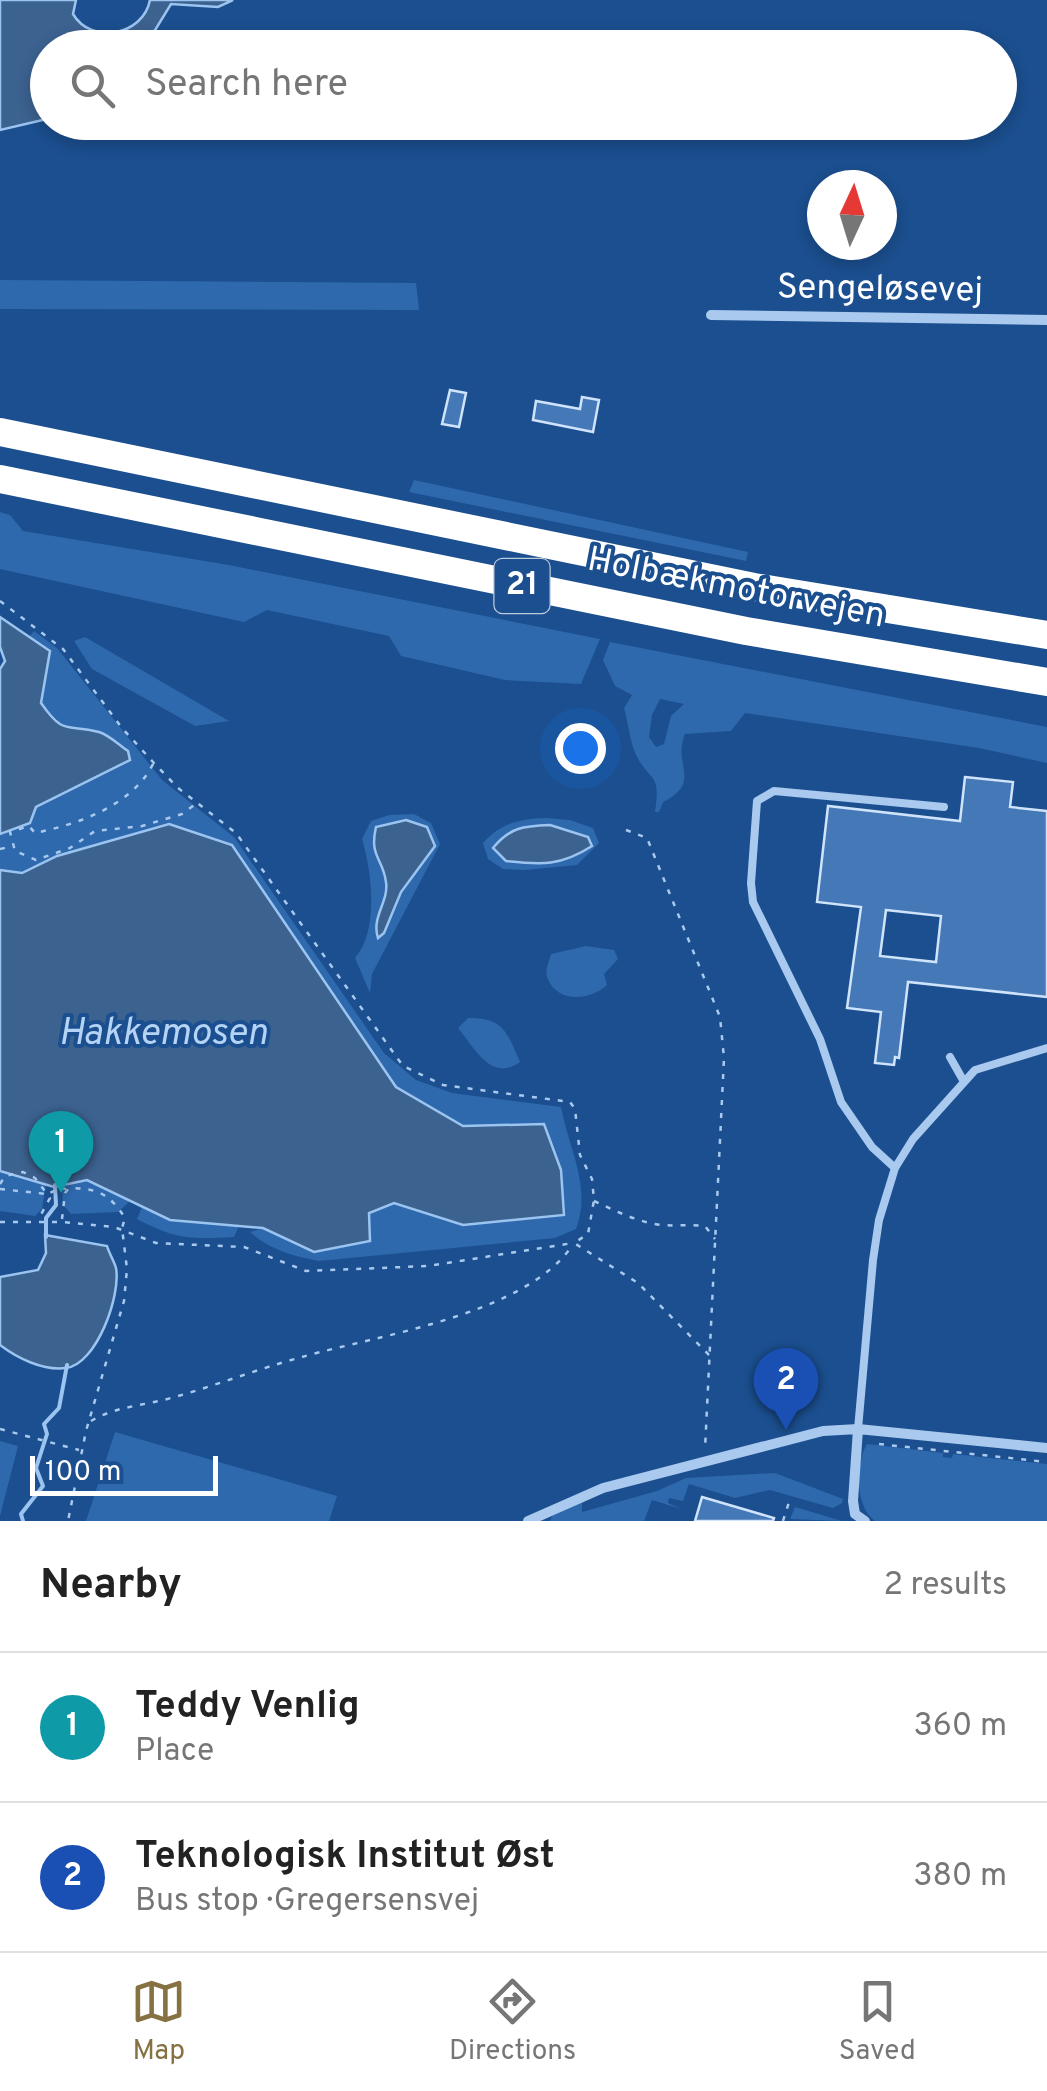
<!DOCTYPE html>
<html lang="en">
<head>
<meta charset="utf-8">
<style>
	:root { --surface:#fff; --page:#f6f6f6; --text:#222; --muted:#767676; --line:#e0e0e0; --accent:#857141 }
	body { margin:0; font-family:Overpass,sans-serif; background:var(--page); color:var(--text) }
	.compass { position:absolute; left:807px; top:170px; width:90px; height:90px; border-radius:50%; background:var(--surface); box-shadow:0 5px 15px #0003; rotate:4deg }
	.scale { position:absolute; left:30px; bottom:25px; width:188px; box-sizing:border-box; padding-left:10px; border:5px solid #fff; border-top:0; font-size:28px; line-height:35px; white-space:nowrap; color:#fff; -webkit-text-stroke:8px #1b4f8f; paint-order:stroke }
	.you { position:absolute; left:580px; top:748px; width:35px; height:35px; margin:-25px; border:8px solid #fff; border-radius:50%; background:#1a73e8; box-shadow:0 0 0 15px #1a73e833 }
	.badge { display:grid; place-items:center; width:65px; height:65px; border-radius:50%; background:var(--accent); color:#fff; font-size:32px; font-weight:700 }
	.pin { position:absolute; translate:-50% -82px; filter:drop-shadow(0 2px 5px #0008) }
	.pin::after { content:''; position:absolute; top:52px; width:35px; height:30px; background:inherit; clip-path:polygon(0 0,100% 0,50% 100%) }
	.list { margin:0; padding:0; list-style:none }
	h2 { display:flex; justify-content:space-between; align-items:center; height:130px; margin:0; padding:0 40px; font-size:42px }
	h2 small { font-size:32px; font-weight:400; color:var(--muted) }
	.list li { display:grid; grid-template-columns:65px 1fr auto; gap:30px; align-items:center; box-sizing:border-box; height:150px; padding:0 40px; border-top:2px solid var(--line) }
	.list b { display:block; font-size:38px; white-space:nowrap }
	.list p { margin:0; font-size:32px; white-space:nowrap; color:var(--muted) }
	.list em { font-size:32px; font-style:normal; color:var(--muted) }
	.icon { flex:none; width:55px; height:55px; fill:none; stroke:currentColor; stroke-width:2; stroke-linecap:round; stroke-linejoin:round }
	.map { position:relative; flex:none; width:1047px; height:1521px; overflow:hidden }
	.search { position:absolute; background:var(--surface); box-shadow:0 5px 15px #0003; left:30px; right:30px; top:30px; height:110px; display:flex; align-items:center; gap:25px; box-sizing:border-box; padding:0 35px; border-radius:55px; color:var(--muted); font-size:38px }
	.sheet { height:430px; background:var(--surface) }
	nav { display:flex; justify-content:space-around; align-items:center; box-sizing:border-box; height:140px; border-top:2px solid var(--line); background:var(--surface); font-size:28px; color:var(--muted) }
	nav a { display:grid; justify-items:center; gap:5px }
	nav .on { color:var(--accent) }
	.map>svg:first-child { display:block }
	.green { fill:#2e69ad; fill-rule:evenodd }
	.water { fill:#3c6290; stroke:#9cc4f0; stroke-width:2.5 }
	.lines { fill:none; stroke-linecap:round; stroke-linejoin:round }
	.stream { stroke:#9cc4f0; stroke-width:4 }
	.building { fill:#4478b7; stroke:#cfe3fa; stroke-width:2.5; fill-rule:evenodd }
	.path { stroke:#a9c9ee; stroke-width:2.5; stroke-dasharray:5 8; stroke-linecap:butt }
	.service { stroke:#a9c9ee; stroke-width:8 }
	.minor { stroke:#a9c9ee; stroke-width:10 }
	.motorway { stroke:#fff; stroke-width:28 }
	.labels { text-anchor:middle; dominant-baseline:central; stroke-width:8; stroke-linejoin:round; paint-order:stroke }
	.shield { fill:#1b4f8f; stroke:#bbcadd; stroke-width:2.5 }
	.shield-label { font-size:32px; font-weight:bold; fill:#fff }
	.street-label { font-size:35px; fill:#fff; stroke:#1b4f8f }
	.water-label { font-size:38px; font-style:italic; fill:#b5d3f5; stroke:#1b4f8f }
</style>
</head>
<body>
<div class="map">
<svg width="1047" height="1521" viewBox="0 0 1047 1521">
	<rect width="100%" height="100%" fill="#1b4f8f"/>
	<!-- green -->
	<path class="green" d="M0 280 416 283 419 310 0 309Z
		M414 480 748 552 746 561 409 492Z
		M0 512 10 515 23 531 229 565 600 639 581 684 505 680 401 656 389 636 267 610 244 622 0 569Z
		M34 631 57 648 162 780 234 837 384 1053 416 1080 452 1093 561 1107C569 1149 592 1188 576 1229L555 1238 319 1261C293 1256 270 1250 250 1232L263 1228 314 1252 370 1240 369 1213 394 1203 463 1225 544 1124 463 1126 396 1087 232 845 110 842 57 856 22 873 0 870V834L30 823 35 807C81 788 81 775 100 733L66 729 41 703 49 651 29 637Z
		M85 637 229 721 195 726 92 669 74 641Z
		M610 642 1047 727V763L979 748 745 713 731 731 685 734C672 765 703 782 663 802L659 812H655C661 771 651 784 636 755 630 742 628 722 624 708L632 695 615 686 603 660ZM660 699 684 704 671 716 664 744 656 747 649 737 652 715Z
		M414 814 431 823 440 844 372 974 370 993 355 958C379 931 372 872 362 839L371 821 389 815Z
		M546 818 570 820 593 828 599 843 577 865 525 870 503 869 488 859 483 843C501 823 519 819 546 818Z
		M586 946 614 950 618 959 604 974 607 985C591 1000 558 1004 548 979 544 971 549 962 551 954Z
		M468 1018C504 1018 507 1032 520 1062 491 1083 474 1047 458 1028Z
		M0 1171 46 1185 42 1209 35 1216 0 1211Z
		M87 1180 130 1201 118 1212 71 1214 63 1205 62 1186Z
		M142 1207 170 1220 239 1226 234 1237C190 1239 177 1240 137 1219Z
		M115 1432 337 1496 329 1521H86Z
		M0 1441 18 1446 0 1516Z
		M867 1444 943 1453V1457L952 1458 953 1454 1047 1464V1521H875C855 1507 855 1464 867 1444Z
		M775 1473 843 1499 842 1503 833 1508 770 1490 735 1498 689 1484 683 1501 669 1498 668 1503 681 1509 652 1500 644 1521H550L552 1516 582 1502V1512L657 1491 686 1478Z
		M795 1507 842 1521 790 1519Z"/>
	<!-- water -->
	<path class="water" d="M0 0H76L73 14C91 45 143 36 150 0H233L218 7 171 4 152 35 160 47 48 48 47 119 0 130Z
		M0 617 50 651 41 703C65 737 66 723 99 732 109 735 119 745 128 751L130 760 36 807 30 823 0 834V669L5 661 0 647Z
		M406 820 427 827 435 846 401 892 384 933 378 938C371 917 389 902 386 882 383 858 369 857 376 827Z
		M169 824 232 845 396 1087 463 1126 544 1124 561 1170 564 1215 463 1225 394 1203 369 1213 370 1241 314 1252 263 1228 170 1220 87 1180 54 1187 0 1171V870L22 873 57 856Z
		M550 825 588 837 592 846C561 866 542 865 506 861L493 848C510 827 524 826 550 825Z
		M45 1235 107 1246C109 1253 114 1261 116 1268 121 1295 97 1364 66 1368 43 1371 17 1358 0 1345V1277L38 1270 46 1253Z"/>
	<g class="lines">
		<!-- stream -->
		<path class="stream" d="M46 1237V1218L56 1205 55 1185
			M23 1521 21 1514 43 1486 36 1468 47 1434 44 1424 59 1408 67 1365"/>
	</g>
	<!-- building -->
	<path class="building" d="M450 390 466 393 459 427 442 424Z
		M582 397 599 400 593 432 533 420 536 401 580 409Z
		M965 777 1013 782 1010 807 1047 811V997L908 982 899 1058 895 1057 894 1065 875 1063 881 1012 847 1008 861 907 817 902 828 806 960 821ZM886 910 941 916 936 962 880 956Z
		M702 1497 774 1518 773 1521H695Z"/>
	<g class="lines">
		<!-- path -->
		<path class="path" d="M0 601 63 649 122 728 153 762 178 788 236 833 403 1066 443 1085 570 1102 575 1109 580 1155 592 1179 594 1200 588 1234 574 1243 638 1283 709 1355
			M153 764C132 806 78 824 35 833L29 826 10 832 15 851 36 860 70 848 95 831 142 826 182 814 197 803
			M626 830 647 838 720 1017 724 1058 705 1449
			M0 849 13 846
			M0 1184 5 1176 23 1172 35 1178 47 1194 61 1188 66 1189
			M0 1189 47 1194 50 1198 38 1220
			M594 1201C614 1210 633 1220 655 1224 671 1227 688 1224 705 1226L715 1239
			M62 1219 65 1193 69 1188C97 1188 110 1194 125 1218L122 1228 127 1269 124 1301 86 1431 68 1521
			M0 1222H62L114 1227 156 1243 244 1247 306 1271 428 1266 573 1243
			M91 1421C116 1406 143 1406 171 1398 215 1386 257 1369 302 1357 379 1335 524 1315 572 1246
			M0 1429 79 1450
			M879 1444 1047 1462
			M783 1521 789 1502"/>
		<!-- service -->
		<path class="service" d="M950 1057 963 1080
			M895 1168 872 1147 841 1102 820 1039 753 902 751 883 757 801 774 791 944 807
			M858 1429 873 1260 879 1220 895 1168 913 1139 975 1070 1047 1048"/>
		<!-- minor -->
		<path class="minor" d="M711 315 1047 320
			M858 1429 853 1501 855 1514 865 1521
			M528 1521 603 1488 823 1431 858 1429 1047 1448"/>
		<!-- motorway -->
		<path class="motorway" d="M0 432 754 587 1047 635
			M0 479 746 631 1047 682"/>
	</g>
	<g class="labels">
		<!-- shield labels -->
		<rect class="shield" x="494.5" y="559" width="55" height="54" rx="8"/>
		<g class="shield-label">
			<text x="522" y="586">21</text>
		</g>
		<!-- street labels -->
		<g class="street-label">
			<text transform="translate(880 290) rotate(1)">Sengeløsevej</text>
			<text transform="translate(736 589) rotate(11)">Holbækmotorvejen</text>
		</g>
		<!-- water labels -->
		<g class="water-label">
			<text x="163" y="1034">Hakkemosen</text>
		</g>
	</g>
</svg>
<svg class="compass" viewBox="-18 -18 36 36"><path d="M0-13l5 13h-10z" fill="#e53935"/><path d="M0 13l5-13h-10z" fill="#767676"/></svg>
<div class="scale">100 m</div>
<div class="you"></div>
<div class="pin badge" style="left:61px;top:1193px;background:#0f9aa8">1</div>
<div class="pin badge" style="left:786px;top:1430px;background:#1a4fb4">2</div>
<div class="search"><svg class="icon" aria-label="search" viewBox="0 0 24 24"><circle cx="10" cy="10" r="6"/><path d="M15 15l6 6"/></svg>Search here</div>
</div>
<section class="sheet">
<h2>Nearby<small>2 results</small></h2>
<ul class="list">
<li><span class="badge" style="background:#0f9aa8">1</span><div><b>Teddy Venlig</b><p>Place</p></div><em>360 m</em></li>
<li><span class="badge" style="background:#1a4fb4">2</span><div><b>Teknologisk Institut Øst</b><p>Bus stop · Gregersensvej</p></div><em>380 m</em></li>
</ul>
</section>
<nav>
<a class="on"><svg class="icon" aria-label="map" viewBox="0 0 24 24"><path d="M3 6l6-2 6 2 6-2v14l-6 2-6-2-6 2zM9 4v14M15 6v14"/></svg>Map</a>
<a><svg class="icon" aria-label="directions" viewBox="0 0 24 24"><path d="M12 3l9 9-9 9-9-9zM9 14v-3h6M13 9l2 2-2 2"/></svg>Directions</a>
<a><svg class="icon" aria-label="saved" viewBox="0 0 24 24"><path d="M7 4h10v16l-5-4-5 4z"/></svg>Saved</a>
</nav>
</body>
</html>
